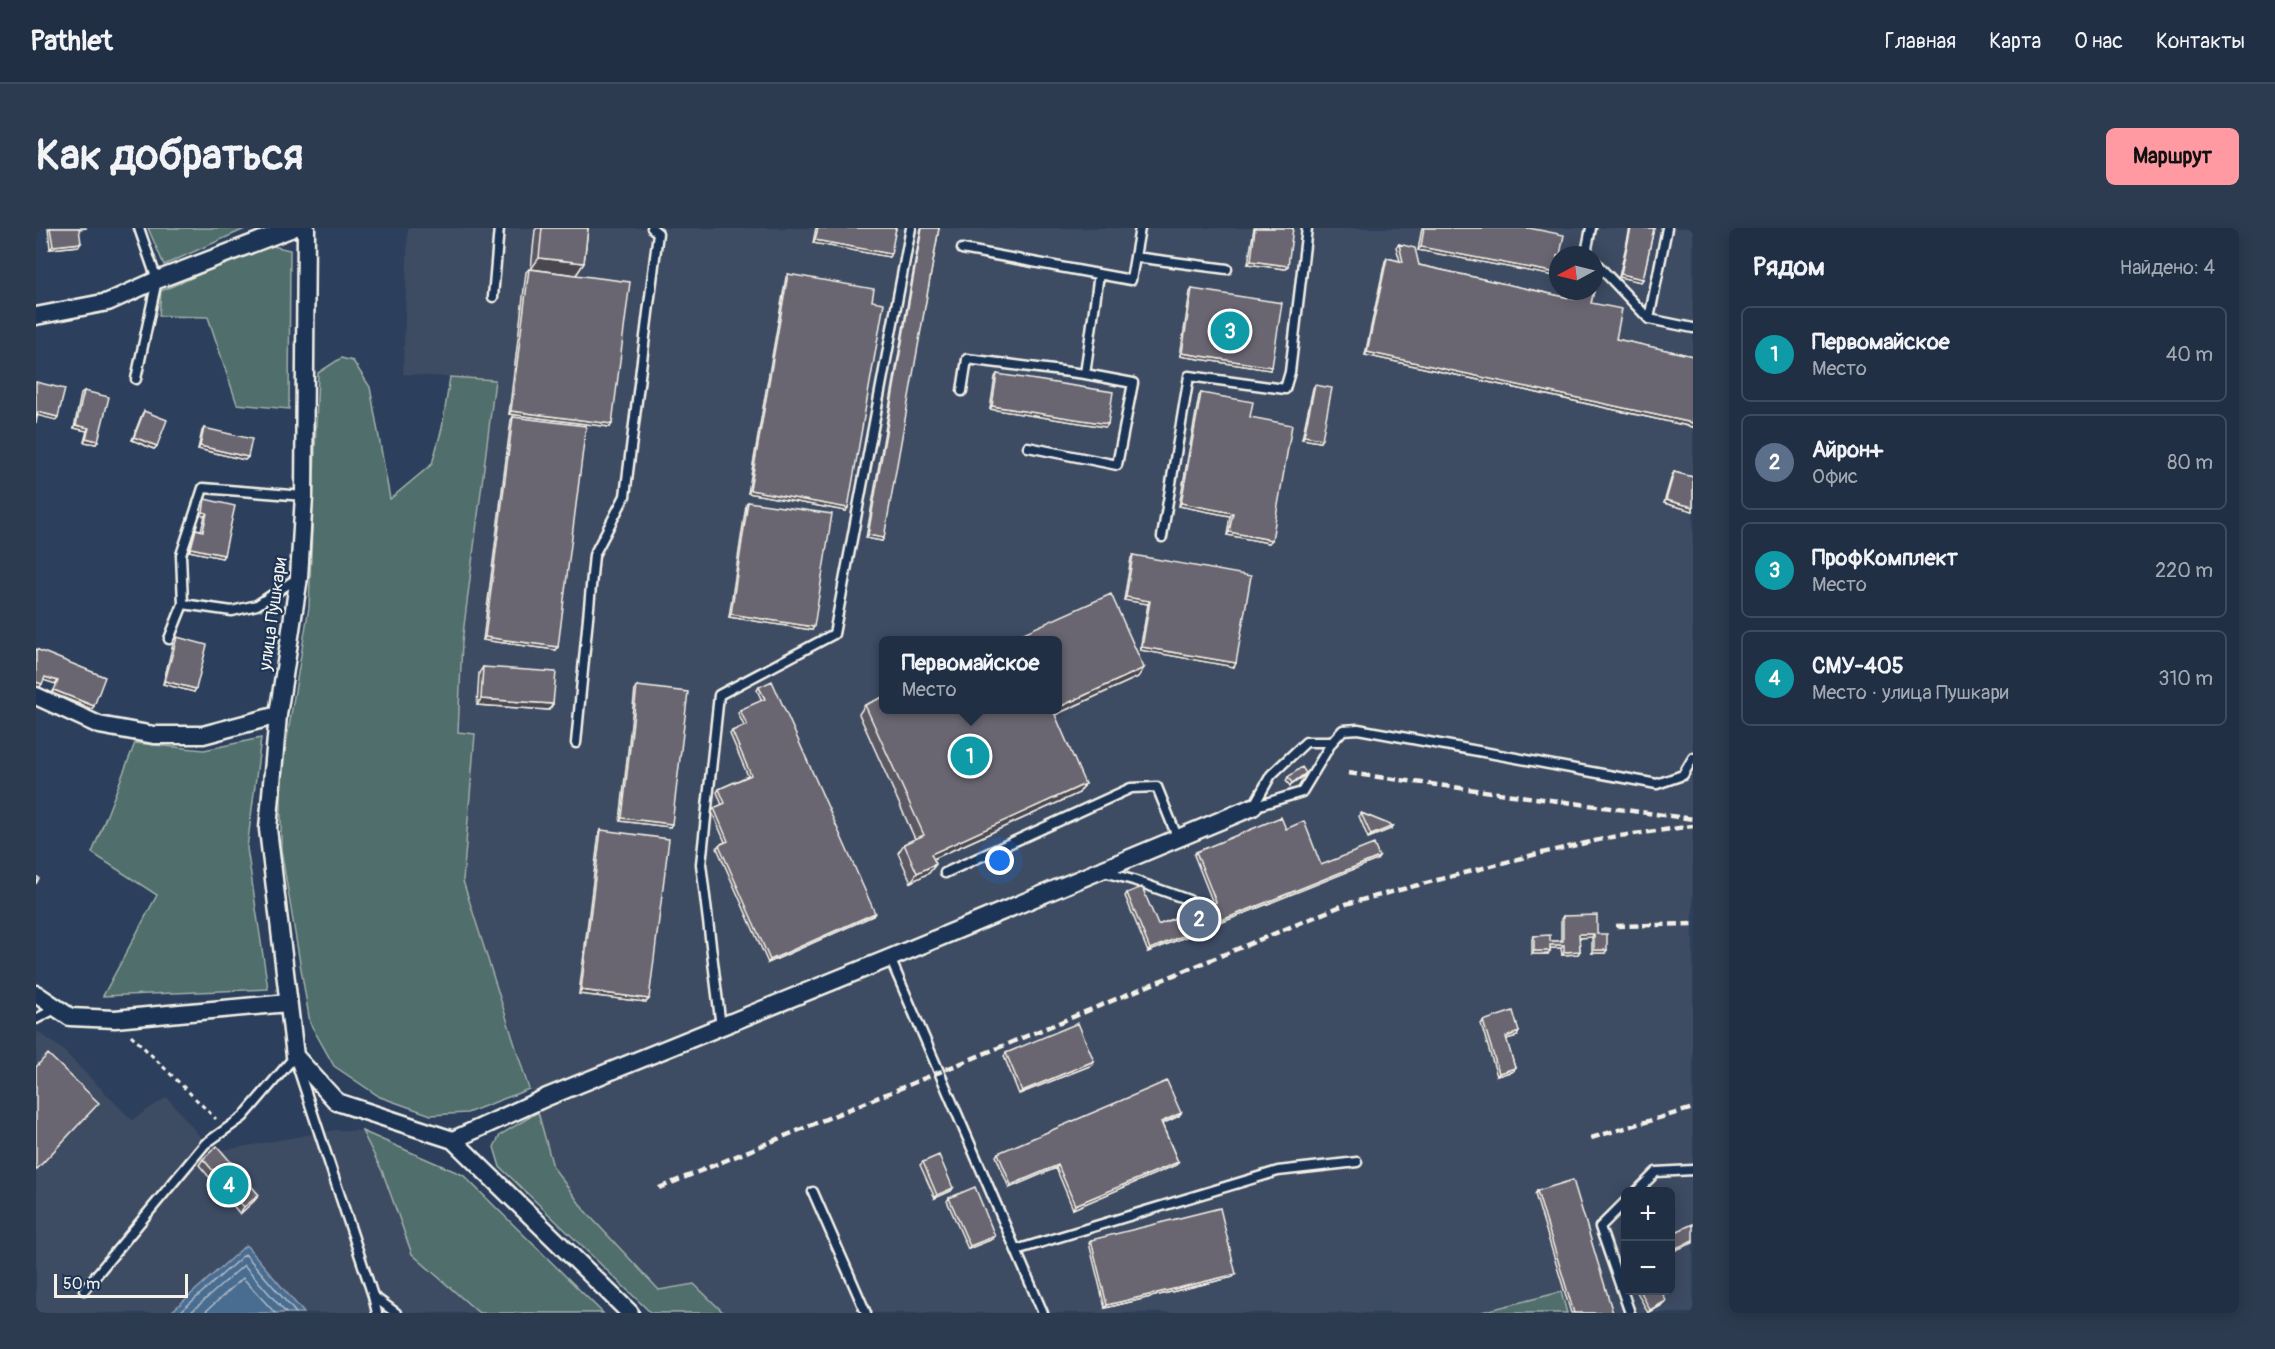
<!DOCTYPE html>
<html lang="ru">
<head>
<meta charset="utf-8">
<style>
	:root { --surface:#212f45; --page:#2d3b50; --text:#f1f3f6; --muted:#a2a9b3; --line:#3e4a5e; --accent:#ff9aa2 }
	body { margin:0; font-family:Pangolin,sans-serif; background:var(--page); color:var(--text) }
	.controls { position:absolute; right:18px; bottom:18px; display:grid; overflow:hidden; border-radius:9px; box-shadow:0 3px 15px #0003 }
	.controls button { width:54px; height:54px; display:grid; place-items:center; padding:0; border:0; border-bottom:2px solid var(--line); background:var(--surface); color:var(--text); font:30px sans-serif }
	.compass { position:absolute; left:1513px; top:18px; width:54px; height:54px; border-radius:50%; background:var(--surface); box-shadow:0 3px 15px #0003; rotate:263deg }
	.scale { position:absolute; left:18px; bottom:15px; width:134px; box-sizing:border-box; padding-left:6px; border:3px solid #f4f1e8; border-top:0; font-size:16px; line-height:21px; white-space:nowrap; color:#f4f1e8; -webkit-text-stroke:4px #1d3557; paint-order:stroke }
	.you { position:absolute; left:964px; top:633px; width:21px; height:21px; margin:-15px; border:4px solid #fff; border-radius:50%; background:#1a73e8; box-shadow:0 0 0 9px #1a73e833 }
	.badge { display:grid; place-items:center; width:39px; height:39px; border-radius:50%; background:var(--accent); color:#fff; font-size:20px; font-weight:700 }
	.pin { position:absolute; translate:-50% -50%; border:3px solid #fff; box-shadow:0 2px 6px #0006 }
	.popup { position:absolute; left:843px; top:408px; width:183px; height:78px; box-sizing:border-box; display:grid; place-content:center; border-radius:9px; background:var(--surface); filter:drop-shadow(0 2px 4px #0005); font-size:20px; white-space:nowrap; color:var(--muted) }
	.popup b { font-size:22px; color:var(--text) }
	.popup::after { content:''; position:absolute; left:50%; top:100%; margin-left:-12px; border:12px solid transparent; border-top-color:var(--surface) }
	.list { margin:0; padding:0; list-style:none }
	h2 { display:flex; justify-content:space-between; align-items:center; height:78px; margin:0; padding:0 24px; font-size:26px }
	h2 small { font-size:20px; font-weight:400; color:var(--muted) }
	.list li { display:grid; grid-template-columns:39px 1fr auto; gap:18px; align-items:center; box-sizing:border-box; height:96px; margin:0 12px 12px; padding:0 12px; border:2px solid var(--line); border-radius:9px }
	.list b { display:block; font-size:22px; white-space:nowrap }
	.list p { margin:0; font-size:20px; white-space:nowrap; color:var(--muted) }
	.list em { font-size:20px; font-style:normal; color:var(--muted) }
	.map { position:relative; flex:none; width:1657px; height:1085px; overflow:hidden; border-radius:9px }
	header { display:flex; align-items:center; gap:36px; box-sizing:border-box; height:84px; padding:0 30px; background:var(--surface); border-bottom:2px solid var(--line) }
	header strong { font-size:28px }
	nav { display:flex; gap:33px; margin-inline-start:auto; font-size:21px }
	.intro { display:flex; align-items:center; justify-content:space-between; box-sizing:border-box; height:144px; padding:0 36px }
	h1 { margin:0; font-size:42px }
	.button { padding:15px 27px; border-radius:9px; background:var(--accent); color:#111; font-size:21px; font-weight:700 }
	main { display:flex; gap:36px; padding:0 36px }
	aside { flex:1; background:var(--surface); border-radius:9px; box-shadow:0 3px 15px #0003 }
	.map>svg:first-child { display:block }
	.built { fill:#3e4b63; fill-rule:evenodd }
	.green { fill:#506e6c; stroke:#a2b0aa; stroke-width:1.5 }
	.water { fill:#4a6c91; stroke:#8ea1b4; stroke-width:1.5 }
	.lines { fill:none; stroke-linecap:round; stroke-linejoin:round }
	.shore { stroke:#b0bcc5; stroke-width:1.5 }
	.service-casing { stroke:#f4f1e8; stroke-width:13 }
	.minor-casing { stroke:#f4f1e8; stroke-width:21 }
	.path { stroke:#f4f1e8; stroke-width:3; stroke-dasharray:4.5 4.5; stroke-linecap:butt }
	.service { stroke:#1d3557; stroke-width:8 }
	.minor { stroke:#1d3557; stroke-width:16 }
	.rail { stroke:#f4f1e8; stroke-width:4.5; stroke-dasharray:9 4.5; stroke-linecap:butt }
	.wall { fill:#5a5862; stroke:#f4f1e8; stroke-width:1.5 }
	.shaded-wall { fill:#4a4750; stroke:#f4f1e8; stroke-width:1.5 }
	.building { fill:#696672; stroke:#f4f1e8; stroke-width:1.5 }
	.labels { text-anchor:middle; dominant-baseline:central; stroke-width:4.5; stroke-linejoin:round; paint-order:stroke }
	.street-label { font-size:18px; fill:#f4f1e8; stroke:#1d3557 }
</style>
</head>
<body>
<header>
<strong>Pathlet</strong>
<nav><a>Главная</a><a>Карта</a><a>О нас</a><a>Контакты</a></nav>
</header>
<div class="intro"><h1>Как добраться</h1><a class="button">Маршрут</a></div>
<main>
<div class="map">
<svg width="1657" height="1085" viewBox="0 0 1657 1085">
	<rect width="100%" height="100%" fill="#2c3f5c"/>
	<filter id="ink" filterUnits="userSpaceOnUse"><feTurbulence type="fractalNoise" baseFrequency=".0167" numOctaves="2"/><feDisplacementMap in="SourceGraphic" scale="12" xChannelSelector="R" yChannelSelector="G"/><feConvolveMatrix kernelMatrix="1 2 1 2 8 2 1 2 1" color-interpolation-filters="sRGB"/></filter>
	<g filter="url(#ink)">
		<!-- built -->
		<path class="built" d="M372 0H1657V1085H1531L1524 1064 1442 1085H688L658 1056 623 1062 549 983 517 939 502 884 427 653 439 506 422 504 426 414 459 153 367 146ZM1522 27H1558V63H1522ZM847 412H1021V482H847ZM1590 964H1634V1062H1590Z
			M0 802 27 822 96 892 131 869 177 924 298 902 326 903 347 945 419 1062 443 1085H0Z"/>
		<!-- green -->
		<path class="green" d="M112 0H211L128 37Z
			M232 17 254 22 253 181 201 176 172 89 123 88 125 63Z
			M305 130 317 133 334 159 354 271 396 236 406 200 414 149 459 152 426 414 422 504 439 506 427 653 493 861 431 885 395 887 344 869 298 838 274 795 245 621V547L273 379 282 145Z
			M225 510 211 620 232 761 67 768 121 667 56 625 99 515 168 522Z
			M502 884 517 939 549 983 623 1062 658 1056 688 1085H615L464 939 458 919 464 907Z
			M326 903 427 947 567 1085H443L376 1026 347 945Z
			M1525 1064 1531 1085H1442Z"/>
		<!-- water -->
		<path class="water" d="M210 1017 268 1085H134Z"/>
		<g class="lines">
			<!-- shore -->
			<path class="shore" d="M143 1085 209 1026 260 1085
				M154 1085 208 1037 250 1085
				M168 1085 207 1050 239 1085"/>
			<defs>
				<path id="service" d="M926 21 1095 52 1104 0
					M1552 27 1550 25 1555 0
					M1099 29 1191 41
					M1558 33 1613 91 1657 100
					M457 69 463 0
					M1613 91 1631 0
					M100 151 121 52 103 0
					M926 163 931 131 1049 146 1063 46
					M992 219 1081 237 1097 155 1049 146
					M1126 309 1153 148 1249 161 1254 144 1271 0
					M263 349 221 377 196 383 147 376 145 327 167 260 268 268
					M133 411 147 376
					M540 515 558 327 589 268 622 5 616 0
					M1217 579 1266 564 1296 514 1307 502 1322 501 1621 556 1647 547 1657 530
					M1217 579 1235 547 1270 514H1296
					M1068 644 1097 652 1153 672
					M909 645 1095 560 1121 559 1142 611
					M854 730 1007 1085
					M0 791 21 780
					M685 799 665 636 683 467 798 406 875 0
					M261 837 337 1068 360 1085
					M777 964 830 1085
					M1600 964 1620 944 1657 942
					M1590 973 1564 999 1594 1085
					M980 1022 1242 943 1321 934
					M48 1062 169 916 207 889 259 828
					M337 1068 341 1085"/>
				<path id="minor" d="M270 0 268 268 263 349 242 487 232 601 259 828 301 874 417 912 594 1085
					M0 88 72 74 121 52 257 0
					M0 468 63 497 118 507H167L242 487
					M0 766 34 789 79 791 252 775
					M417 912 511 869 854 730 1217 579"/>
			</defs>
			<!-- service casing -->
			<use href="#service" class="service-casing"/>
			<!-- minor casing -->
			<use href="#minor" class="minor-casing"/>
			<!-- path -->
			<path class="path" d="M95 807 180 891"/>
			<!-- service -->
			<use href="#service" class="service"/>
			<!-- minor -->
			<use href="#minor" class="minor"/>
			<!-- rail -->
			<path class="rail" d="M1312 545 1657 591
				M1580 698 1657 696
				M1555 910 1657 880
				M623 960 1310 676 1497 627 1576 609 1657 598"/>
		</g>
		<!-- wall -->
		<path class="wall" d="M12 0H51L43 1V18L14 21Z
			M501 0H552L548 35 540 47 495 41 499 2Z
			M780 0H860L853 29 777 15Z
			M885 0H903L846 313 830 310Z
			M1218 0H1257L1249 41 1212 36Z
			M1386 0H1493L1521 45 1519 48 1382 22Z
			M1594 0H1618L1607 51 1605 54 1583 49Z
			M1363 16 1383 37 1537 71 1539 63H1558L1555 75 1580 111 1657 128V199L1329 127 1349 33 1351 30 1364 33 1360 19Z
			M493 41 574 199 473 186 490 44Z
			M752 46 836 73 810 283 712 265 750 49Z
			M1156 61 1234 142 1144 128 1154 64Z
			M961 146 1070 199 954 181 959 149Z
			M1279 157 1284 214 1266 211 1277 160Z
			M48 163 60 216 48 214 51 203 38 200 45 166Z
			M1165 165 1214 189 1233 315 1191 307 1194 288 1143 278 1163 168Z
			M108 183 121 218 118 221 96 212 106 186Z
			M477 189 520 422 447 412 475 192Z
			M168 200 212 229 209 232 162 221 166 203Z
			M1638 244 1657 249V283L1628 275 1636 247Z
			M169 271 188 327 186 330 153 323 158 304 160 301 165 302 169 288 164 287 167 274Z
			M712 274 776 402 693 389 710 277Z
			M1097 327 1200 435 1198 439 1104 422 1112 376 1088 372 1095 330Z
			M141 409 158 464 127 456 138 412Z
			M447 439 517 476 513 482 441 477 443 445Z
			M1102 449 1019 487 1043 565 897 631 900 636 893 645 875 654 862 625 868 616 879 611 823 486 829 477Z
			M601 458 634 599 584 593 599 461Z
			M723 459 837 688 732 735 681 620 683 617 689 614 676 584 678 580 686 577 681 564 683 561 712 548 694 506 696 503 708 498 702 485 704 482 726 473 721 462Z
			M1270 545 1268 548 1254 558 1250 553 1252 549Z
			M1325 585 1357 598 1355 601 1332 610 1323 588Z
			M1250 601 1285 637 1343 629 1341 632 1112 724 1089 668 1091 665 1122 697 1177 675 1158 627 1160 624Z
			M565 602 613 771 610 774 543 766 563 605Z
			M1527 688 1561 706 1569 725H1556V709L1543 710 1544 723 1542 726 1526 727 1525 720H1514V723L1512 726H1496V711L1498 708 1514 713H1525V691Z
			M1447 793 1481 808 1470 811 1479 840 1477 843 1461 848 1445 796Z
			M970 825 1056 837 983 866 968 828Z
			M1143 888 1126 896 1142 934 1140 937 1037 981 1020 940 973 960 960 928 962 925Z
			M167 931 223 967 218 973 204 986 163 937Z
			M887 934 917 960 915 963 899 970 884 937Z
			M1501 963 1577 1085H1535L1499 966Z
			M913 970 957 1011 932 1021 911 973Z
			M1055 1012 1197 1049 1069 1080 1053 1015Z
			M1600 1062H1625L1628 1076 1612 1085Z"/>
		<!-- shaded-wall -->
		<path class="shaded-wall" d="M779 12 855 26 853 29 777 15Z
			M45 15 43 18 14 21 17 18Z
			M1385 19 1521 45 1519 48 1382 22Z
			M503 30 548 35 540 47 495 41Z
			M1215 33 1252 38 1249 41 1212 36Z
			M1585 46 1607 51 1605 54 1583 49Z
			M1331 124 1657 195V199L1329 127Z
			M1146 125 1236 139 1234 142 1144 128Z
			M956 178 1072 196 1070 199 954 181Z
			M475 183 576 196 574 199 473 186Z
			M2 184 22 189 20 192 0 187Z
			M40 197 53 200 51 203 38 200Z
			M1268 208 1286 211 1284 214 1266 211Z
			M98 209 121 218 118 221 96 212Z
			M50 210 62 213 60 216 48 214Z
			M164 218 212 229 209 232 162 221Z
			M714 262 812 280 810 283 712 265Z
			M1630 272 1657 279V283L1628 275Z
			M1145 275 1197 285 1194 288 1143 278Z
			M167 284 171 285 169 288 164 287Z
			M1193 304 1236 312 1233 315 1191 307Z
			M832 307 848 310 846 313 830 310Z
			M155 320 188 327 186 330 153 323Z
			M1090 369 1114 373 1112 376 1088 372Z
			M695 386 778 399 776 402 693 389Z
			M449 409 522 419 520 422 447 412Z
			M1106 419 1200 435 1198 439 1104 422Z
			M1108 440 1102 449 1010 491 1016 482H1021V480Z
			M9 449 22 453 20 456 7 452Z
			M129 453 160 461 158 464 127 456Z
			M0 454 6 456 4 459 0 458Z
			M18 462 58 478 56 481 16 465Z
			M445 471 517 476 513 482 441 477Z
			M1270 545 1268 548 1254 558 1256 555Z
			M1049 556 1043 565 888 635 895 626Z
			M586 590 636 596 634 599 584 593Z
			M1357 598 1355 601 1332 610 1335 607Z
			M1343 629 1341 632 1112 724 1114 721Z
			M900 636 893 645 875 654 881 645Z
			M839 685 837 688 732 735 734 732Z
			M1543 706H1558L1556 709 1541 710Z
			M1514 717H1528L1525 720H1512Z
			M1558 722H1571L1569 725H1556Z
			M1498 723H1514L1512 726H1496Z
			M1544 723 1542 726 1526 727 1528 724Z
			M545 762 613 771 610 774 543 766Z
			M1483 804 1481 808 1467 812 1470 809Z
			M1058 833 1056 837 983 866 986 863Z
			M1479 840 1477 843 1461 848 1463 845Z
			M1145 885 1143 888 1123 897 1125 894Z
			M1142 934 1140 937 1037 981 1039 977Z
			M1022 937 1020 940 973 960 975 957Z
			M917 960 915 963 899 970 901 967Z
			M223 967 218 973 204 986 208 979Z
			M959 1008 957 1011 932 1021 934 1018Z
			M1657 1013V1015L1635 1024V1022Z
			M1200 1046 1197 1049 1069 1080 1071 1077Z
			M1630 1073 1628 1076 1612 1085 1614 1082Z"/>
		<!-- building -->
		<path class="building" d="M14 0H43L45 15 17 18Z
			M506 0H552L548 35 503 30Z
			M782 0H860L855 26 779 12Z
			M886 0H903L848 310 832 307Z
			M1219 0H1257L1252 38 1215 33Z
			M1388 0H1493L1528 7 1524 27H1522L1521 45 1385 19Z
			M1595 0H1618L1607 51 1585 46Z
			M1363 16 1379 20 1383 37 1538 71 1540 63H1558L1555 75 1586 81 1580 111 1657 128V195L1331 124 1351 30 1367 34Z
			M493 41 594 54 576 196 475 183Z
			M752 46 838 61 836 73 848 75 812 280 714 262Z
			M1156 61 1246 75 1236 139 1146 125Z
			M961 146 1077 164 1072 196 956 178Z
			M0 154 29 161 22 189 2 184 0 195Z
			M1279 157 1296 160 1286 211 1268 208Z
			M48 163 73 169 62 213 50 210 53 200 40 197Z
			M1165 165 1217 174 1214 189 1256 197 1236 312 1193 304 1197 285 1145 275Z
			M108 183 131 192 121 218 98 209Z
			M477 189 550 198 522 419 449 409Z
			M168 200 216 211 212 229 164 218Z
			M1638 244 1657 249V279L1630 272Z
			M169 271 199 278 188 327 155 320 160 301 167 303 171 285 167 284Z
			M712 274 796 286 778 399 695 386Z
			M1097 327 1215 348 1200 435 1106 419 1114 373 1090 369Z
			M1075 366 1108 440 1021 480V412H972Z
			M141 409 171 417 160 461 129 453Z
			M0 421 69 449 58 478 18 462 22 453 9 449 6 456 0 454Z
			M447 439 520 444 517 476 445 471Z
			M736 453 839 685 734 732 683 617 692 613 678 580 689 575 683 561 715 547 696 503 711 497 704 482 729 471 723 459Z
			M601 458 652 464 636 596 586 590Z
			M847 469V482H1017L1049 556 895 626 900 636 881 645 868 616 888 607 829 477Z
			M1266 539 1270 545 1256 555 1252 549Z
			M1325 585 1357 598 1335 607Z
			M1245 589 1250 601 1268 593 1285 637 1338 616 1343 629 1114 721 1091 665 1106 659 1122 697 1180 674 1160 624Z
			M565 602 633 611 613 771 545 762Z
			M0 648 3 650 0 656Z
			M1561 687V706H1571V722H1558V706H1543L1544 723 1528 724V717H1514V723H1498V708L1514 707V713H1527V688Z
			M1477 783 1483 804 1470 809 1479 840 1463 845 1447 793Z
			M1042 795 1058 833 986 863 970 825Z
			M12 826 63 875 0 942V839Z
			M1131 853 1145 885 1125 894 1142 934 1039 977 1022 937 975 957 962 925Z
			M181 918 223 967 208 979 167 931Z
			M903 927 917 960 901 967 887 934Z
			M1537 952 1577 1085H1538L1501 963Z
			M939 959 959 1008 934 1018 913 970Z
			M1184 980 1200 1046 1071 1077 1055 1012Z
			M1657 996V1013L1635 1022V1006Z
			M1604 1062H1625L1630 1073 1614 1082Z"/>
	</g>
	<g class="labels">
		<!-- street labels -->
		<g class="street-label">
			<text transform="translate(237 386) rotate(-82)">улица Пушкари</text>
		</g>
	</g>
</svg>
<div class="controls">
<button>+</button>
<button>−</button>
</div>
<svg class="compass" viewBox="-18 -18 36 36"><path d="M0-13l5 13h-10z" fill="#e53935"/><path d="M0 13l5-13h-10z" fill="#a2a9b3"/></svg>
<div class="scale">50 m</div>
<div class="you"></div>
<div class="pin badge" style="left:934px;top:528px;background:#0f9aa8">1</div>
<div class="popup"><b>Первомайское</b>Место</div>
<div class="pin badge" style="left:1163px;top:691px;background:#5c6f8a">2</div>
<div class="pin badge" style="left:1194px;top:103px;background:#0f9aa8">3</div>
<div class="pin badge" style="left:193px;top:957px;background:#0f9aa8">4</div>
</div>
<aside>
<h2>Рядом<small>Найдено: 4</small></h2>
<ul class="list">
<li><span class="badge" style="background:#0f9aa8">1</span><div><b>Первомайское</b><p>Место</p></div><em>40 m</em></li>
<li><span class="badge" style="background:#5c6f8a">2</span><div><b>Айрон+</b><p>Офис</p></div><em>80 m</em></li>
<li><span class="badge" style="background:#0f9aa8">3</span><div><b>ПрофКомплект</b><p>Место</p></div><em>220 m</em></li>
<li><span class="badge" style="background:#0f9aa8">4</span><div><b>СМУ-405</b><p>Место · улица Пушкари</p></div><em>310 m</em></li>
</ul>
</aside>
</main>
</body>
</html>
